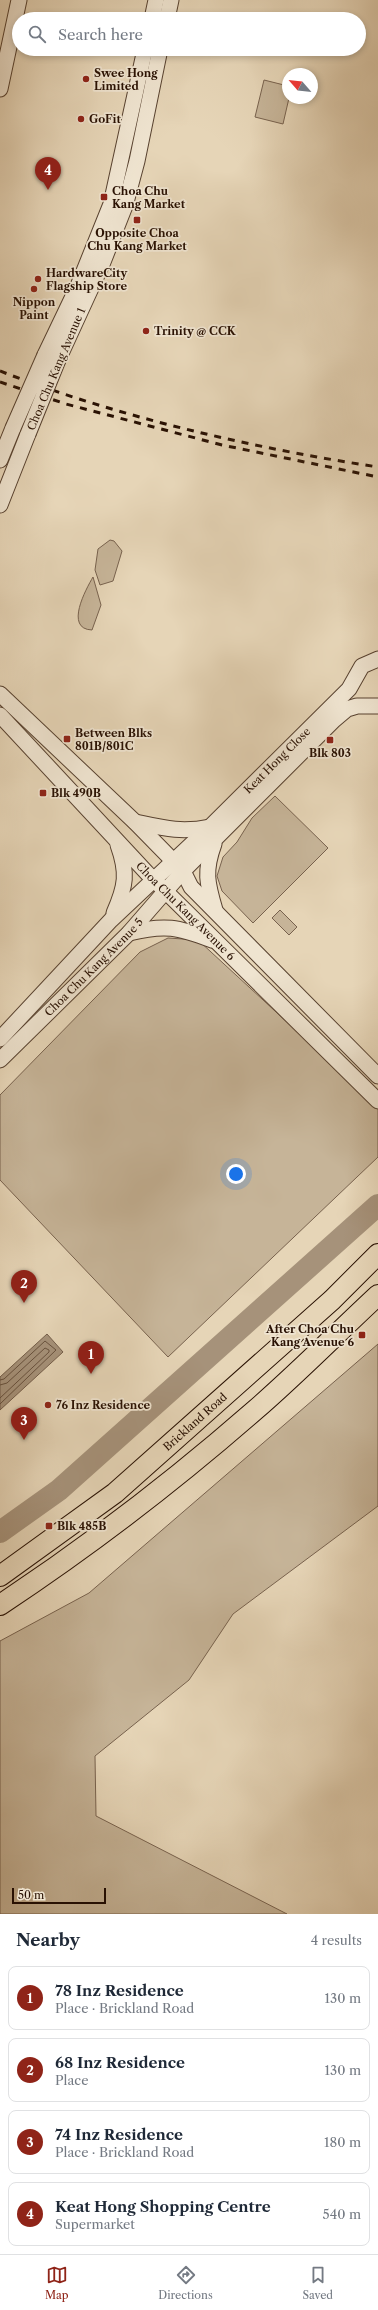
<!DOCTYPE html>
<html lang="en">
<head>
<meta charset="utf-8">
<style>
	:root { --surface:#fff; --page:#f2f2f3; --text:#1f2937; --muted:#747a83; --line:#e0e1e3; --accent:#8f2418 }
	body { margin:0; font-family:"Libre Caslon Text",serif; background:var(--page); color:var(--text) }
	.compass { position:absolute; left:282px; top:68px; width:36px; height:36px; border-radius:50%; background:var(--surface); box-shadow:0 2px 6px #0003; rotate:298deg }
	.scale { position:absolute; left:12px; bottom:10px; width:94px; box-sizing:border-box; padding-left:4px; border:2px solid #291103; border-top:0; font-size:11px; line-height:14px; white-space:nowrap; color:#291103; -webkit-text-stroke:3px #efe4d0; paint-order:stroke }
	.you { position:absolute; left:236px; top:1174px; width:14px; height:14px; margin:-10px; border:3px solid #fff; border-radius:50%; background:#1a73e8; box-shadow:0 0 0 6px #1a73e833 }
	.badge { display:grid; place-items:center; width:26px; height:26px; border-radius:50%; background:var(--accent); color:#fff; font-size:13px; font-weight:700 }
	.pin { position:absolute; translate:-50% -33px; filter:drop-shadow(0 1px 2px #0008) }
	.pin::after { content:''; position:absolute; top:21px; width:14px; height:12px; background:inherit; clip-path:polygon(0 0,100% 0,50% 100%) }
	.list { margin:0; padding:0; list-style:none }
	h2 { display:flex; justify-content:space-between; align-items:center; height:52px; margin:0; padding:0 16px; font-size:17px }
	h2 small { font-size:13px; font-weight:400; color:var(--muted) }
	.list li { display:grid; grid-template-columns:26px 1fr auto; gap:12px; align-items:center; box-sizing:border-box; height:64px; margin:0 8px 8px; padding:0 8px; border:1px solid var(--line); border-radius:8px }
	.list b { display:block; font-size:15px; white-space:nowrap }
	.list p { margin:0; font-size:13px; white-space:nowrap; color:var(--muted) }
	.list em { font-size:13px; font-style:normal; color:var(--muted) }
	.icon { flex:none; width:22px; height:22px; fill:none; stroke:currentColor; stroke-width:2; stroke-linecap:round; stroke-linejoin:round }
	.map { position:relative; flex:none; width:378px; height:1914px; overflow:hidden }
	.search { position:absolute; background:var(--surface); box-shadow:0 2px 6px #0003; left:12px; right:12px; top:12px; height:44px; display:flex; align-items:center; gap:10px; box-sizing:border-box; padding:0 14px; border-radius:22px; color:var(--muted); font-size:15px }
	.sheet { height:340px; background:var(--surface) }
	nav { display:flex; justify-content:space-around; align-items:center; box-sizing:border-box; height:56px; border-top:1px solid var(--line); background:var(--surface); font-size:11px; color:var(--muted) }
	nav a { display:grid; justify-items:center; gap:2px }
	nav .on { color:var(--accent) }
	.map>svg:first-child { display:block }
	.green { fill:#c6b498; stroke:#78624e }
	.water { fill:#a6927a; stroke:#745e4a }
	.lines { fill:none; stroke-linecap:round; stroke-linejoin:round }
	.shore { stroke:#68523e; stroke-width:1 }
	.river { stroke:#a6927a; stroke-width:22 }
	.minor-casing { stroke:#584230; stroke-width:17 }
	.major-casing { stroke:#291103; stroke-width:22 }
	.minor { stroke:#efe4d0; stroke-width:15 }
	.major { stroke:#e6d5b7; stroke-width:20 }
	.rail { stroke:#291103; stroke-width:3; stroke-dasharray:7 7; stroke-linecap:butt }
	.minor-bridge-casing { stroke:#584230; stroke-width:17; stroke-linecap:butt }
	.minor-bridge { stroke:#efe4d0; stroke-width:15 }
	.poi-dot { fill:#8f2418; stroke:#efe4d0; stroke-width:1.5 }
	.labels { text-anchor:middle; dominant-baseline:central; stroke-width:3.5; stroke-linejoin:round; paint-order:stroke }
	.poi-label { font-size:11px; font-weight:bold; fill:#291103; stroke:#efe4d0; text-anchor:start }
	.street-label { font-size:11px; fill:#291103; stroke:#efe4d0 }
</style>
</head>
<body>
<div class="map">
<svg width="378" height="1914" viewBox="0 0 378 1914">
	<rect width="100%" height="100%" fill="#e6d5b7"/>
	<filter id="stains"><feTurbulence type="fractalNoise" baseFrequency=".005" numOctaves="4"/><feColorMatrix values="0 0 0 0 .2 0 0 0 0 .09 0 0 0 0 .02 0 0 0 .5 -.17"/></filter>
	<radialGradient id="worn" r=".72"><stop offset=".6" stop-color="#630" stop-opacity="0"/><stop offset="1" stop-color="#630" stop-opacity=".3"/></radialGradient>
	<!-- green -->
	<path class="green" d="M264 80 288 86 289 98 283 124 255 117Z
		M110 540 114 541 122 551 113 581 100 585 95 570 98 549Z
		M93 577 101 605 92 630C64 629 86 589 93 577Z
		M275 796 328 848 253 923 222 891 217 876 223 857 237 842 252 818Z
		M280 910 297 927 289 935 272 918Z
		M168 938 198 940 378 1106V1157L168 1357 0 1180V1095L140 952Z
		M378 1344V1506L233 1614 189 1680 95 1756 96 1816 287 1914H0V1641L89 1593Z"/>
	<!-- water -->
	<path class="water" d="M47 1334 63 1352 0 1410V1377Z"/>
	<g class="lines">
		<!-- shore -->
		<path class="shore" d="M0 1380 4 1379 45 1341 56 1350 0 1404
			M0 1385 7 1383 45 1348 49 1350V1352L0 1398"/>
		<!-- river -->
		<path class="river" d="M0 1532 59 1490 378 1205"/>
		<defs>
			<g id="minor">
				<path d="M152 19 156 0"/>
				<path d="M167 19 171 0"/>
				<path d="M0 89 19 0"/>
				<path d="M45 355 78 286 111 204 145 49"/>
				<path d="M58 360 103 262 125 206 137 161 160 49"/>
				<path d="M0 460 13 428"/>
				<path d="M0 505 28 434"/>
				<path d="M0 694 135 822 183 871 191 887 378 1076"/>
				<path id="s1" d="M0 715 147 873 378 1101"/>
				<path d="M135 822C163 828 181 833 210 827"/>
				<path d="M214 844C204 871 207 883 215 910"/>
				<path d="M114 913C126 886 128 873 118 845"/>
				<path d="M129 933C165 924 178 927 212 940"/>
				<path id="s2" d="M0 1039 111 920 211 826 349 689 362 666 378 659"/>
				<path id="s3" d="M0 1060 129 933 183 871 334 720 347 709 357 706H378"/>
			</g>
			<g id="major">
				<path id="s4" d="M0 1576 115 1493 332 1300 378 1254"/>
				<path d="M0 1605C89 1546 174 1481 254 1411 297 1374 337 1333 378 1295"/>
			</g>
		</defs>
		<!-- minor casing -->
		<use href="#minor" class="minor-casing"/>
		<!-- major casing -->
		<use href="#major" class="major-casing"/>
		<!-- minor -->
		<use href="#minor" class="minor"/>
		<!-- major -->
		<use href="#major" class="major"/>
		<!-- rail -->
		<path class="rail" d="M0 371C118 417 252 448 378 467
			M0 382 66 404 222 445 378 477"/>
		<defs>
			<path id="minor-bridge" d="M13 428 45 355
				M28 434 58 360"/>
		</defs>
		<!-- minor-bridge casing -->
		<use href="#minor-bridge" class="minor-bridge-casing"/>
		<!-- minor-bridge -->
		<use href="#minor-bridge" class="minor-bridge"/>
	</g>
	<!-- markers -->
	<g class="poi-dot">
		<circle cx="86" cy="79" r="4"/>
		<circle cx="81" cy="119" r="4"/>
		<rect x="100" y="193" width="8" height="8" rx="2"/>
		<rect x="133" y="216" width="8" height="8" rx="2"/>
		<circle cx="38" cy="279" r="4"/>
		<circle cx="34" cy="289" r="4"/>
		<circle cx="146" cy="331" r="4"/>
		<rect x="63" y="735" width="8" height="8" rx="2"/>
		<rect x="326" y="736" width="8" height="8" rx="2"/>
		<rect x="39" y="789" width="8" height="8" rx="2"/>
		<rect x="358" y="1331" width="8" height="8" rx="2"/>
		<circle cx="48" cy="1405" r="4"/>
		<rect x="45" y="1522" width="8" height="8" rx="2"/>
	</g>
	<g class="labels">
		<!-- poi labels -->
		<g class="poi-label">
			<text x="94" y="73">Swee Hong<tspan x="94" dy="13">Limited</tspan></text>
			<text x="89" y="119">GoFit</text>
			<text x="112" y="191">Choa Chu<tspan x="112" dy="13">Kang Market</tspan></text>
			<text x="137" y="233" text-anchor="middle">Opposite Choa<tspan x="137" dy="13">Chu Kang Market</tspan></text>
			<text x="46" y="273">HardwareCity<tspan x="46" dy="13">Flagship Store</tspan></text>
			<text x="34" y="302" text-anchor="middle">Nippon<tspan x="34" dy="13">Paint</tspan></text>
			<text x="154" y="331">Trinity @ CCK</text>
			<text x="75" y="733">Between Blks<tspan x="75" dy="13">801B/801C</tspan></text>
			<text x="330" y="753" text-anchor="middle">Blk 803</text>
			<text x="51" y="793">Blk 490B</text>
			<text x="354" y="1329" text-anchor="end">After Choa Chu<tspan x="354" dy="13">Kang Avenue 6</tspan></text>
			<text x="56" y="1405">76 Inz Residence</text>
			<text x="57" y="1526">Blk 485B</text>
		</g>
		<!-- street labels -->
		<g class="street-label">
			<text transform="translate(56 369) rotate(-67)">Choa Chu Kang Avenue 1</text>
			<text stroke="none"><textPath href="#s2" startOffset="393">Keat Hong Close</textPath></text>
			<text stroke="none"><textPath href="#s1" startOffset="270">Choa Chu Kang Avenue 6</textPath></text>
			<text stroke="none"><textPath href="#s3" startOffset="132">Choa Chu Kang Avenue 5</textPath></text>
			<text stroke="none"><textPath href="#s4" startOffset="249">Brickland Road</textPath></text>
		</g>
	</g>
	<rect width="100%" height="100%" filter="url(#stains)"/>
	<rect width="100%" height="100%" fill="url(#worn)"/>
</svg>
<svg class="compass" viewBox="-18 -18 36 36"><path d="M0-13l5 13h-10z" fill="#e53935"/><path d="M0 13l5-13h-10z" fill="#747a83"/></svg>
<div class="scale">50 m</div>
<div class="you"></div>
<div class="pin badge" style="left:91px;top:1374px">1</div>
<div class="pin badge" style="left:24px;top:1303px">2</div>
<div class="pin badge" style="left:24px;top:1440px">3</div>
<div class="pin badge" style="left:48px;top:190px">4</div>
<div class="search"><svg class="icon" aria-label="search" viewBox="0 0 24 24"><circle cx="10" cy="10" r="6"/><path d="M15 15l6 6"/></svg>Search here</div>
</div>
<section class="sheet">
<h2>Nearby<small>4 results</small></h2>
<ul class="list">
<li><span class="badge">1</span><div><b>78 Inz Residence</b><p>Place · Brickland Road</p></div><em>130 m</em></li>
<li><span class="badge">2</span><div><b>68 Inz Residence</b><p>Place</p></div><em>130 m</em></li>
<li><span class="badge">3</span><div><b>74 Inz Residence</b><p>Place · Brickland Road</p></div><em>180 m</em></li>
<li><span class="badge">4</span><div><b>Keat Hong Shopping Centre</b><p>Supermarket</p></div><em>540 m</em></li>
</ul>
</section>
<nav>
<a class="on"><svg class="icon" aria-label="map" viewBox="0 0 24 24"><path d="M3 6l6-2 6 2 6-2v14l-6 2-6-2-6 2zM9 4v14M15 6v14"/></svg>Map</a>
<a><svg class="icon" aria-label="directions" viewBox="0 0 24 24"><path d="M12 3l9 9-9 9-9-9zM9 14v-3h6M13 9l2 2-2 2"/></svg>Directions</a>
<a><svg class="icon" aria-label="saved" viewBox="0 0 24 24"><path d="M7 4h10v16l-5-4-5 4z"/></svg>Saved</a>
</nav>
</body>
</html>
